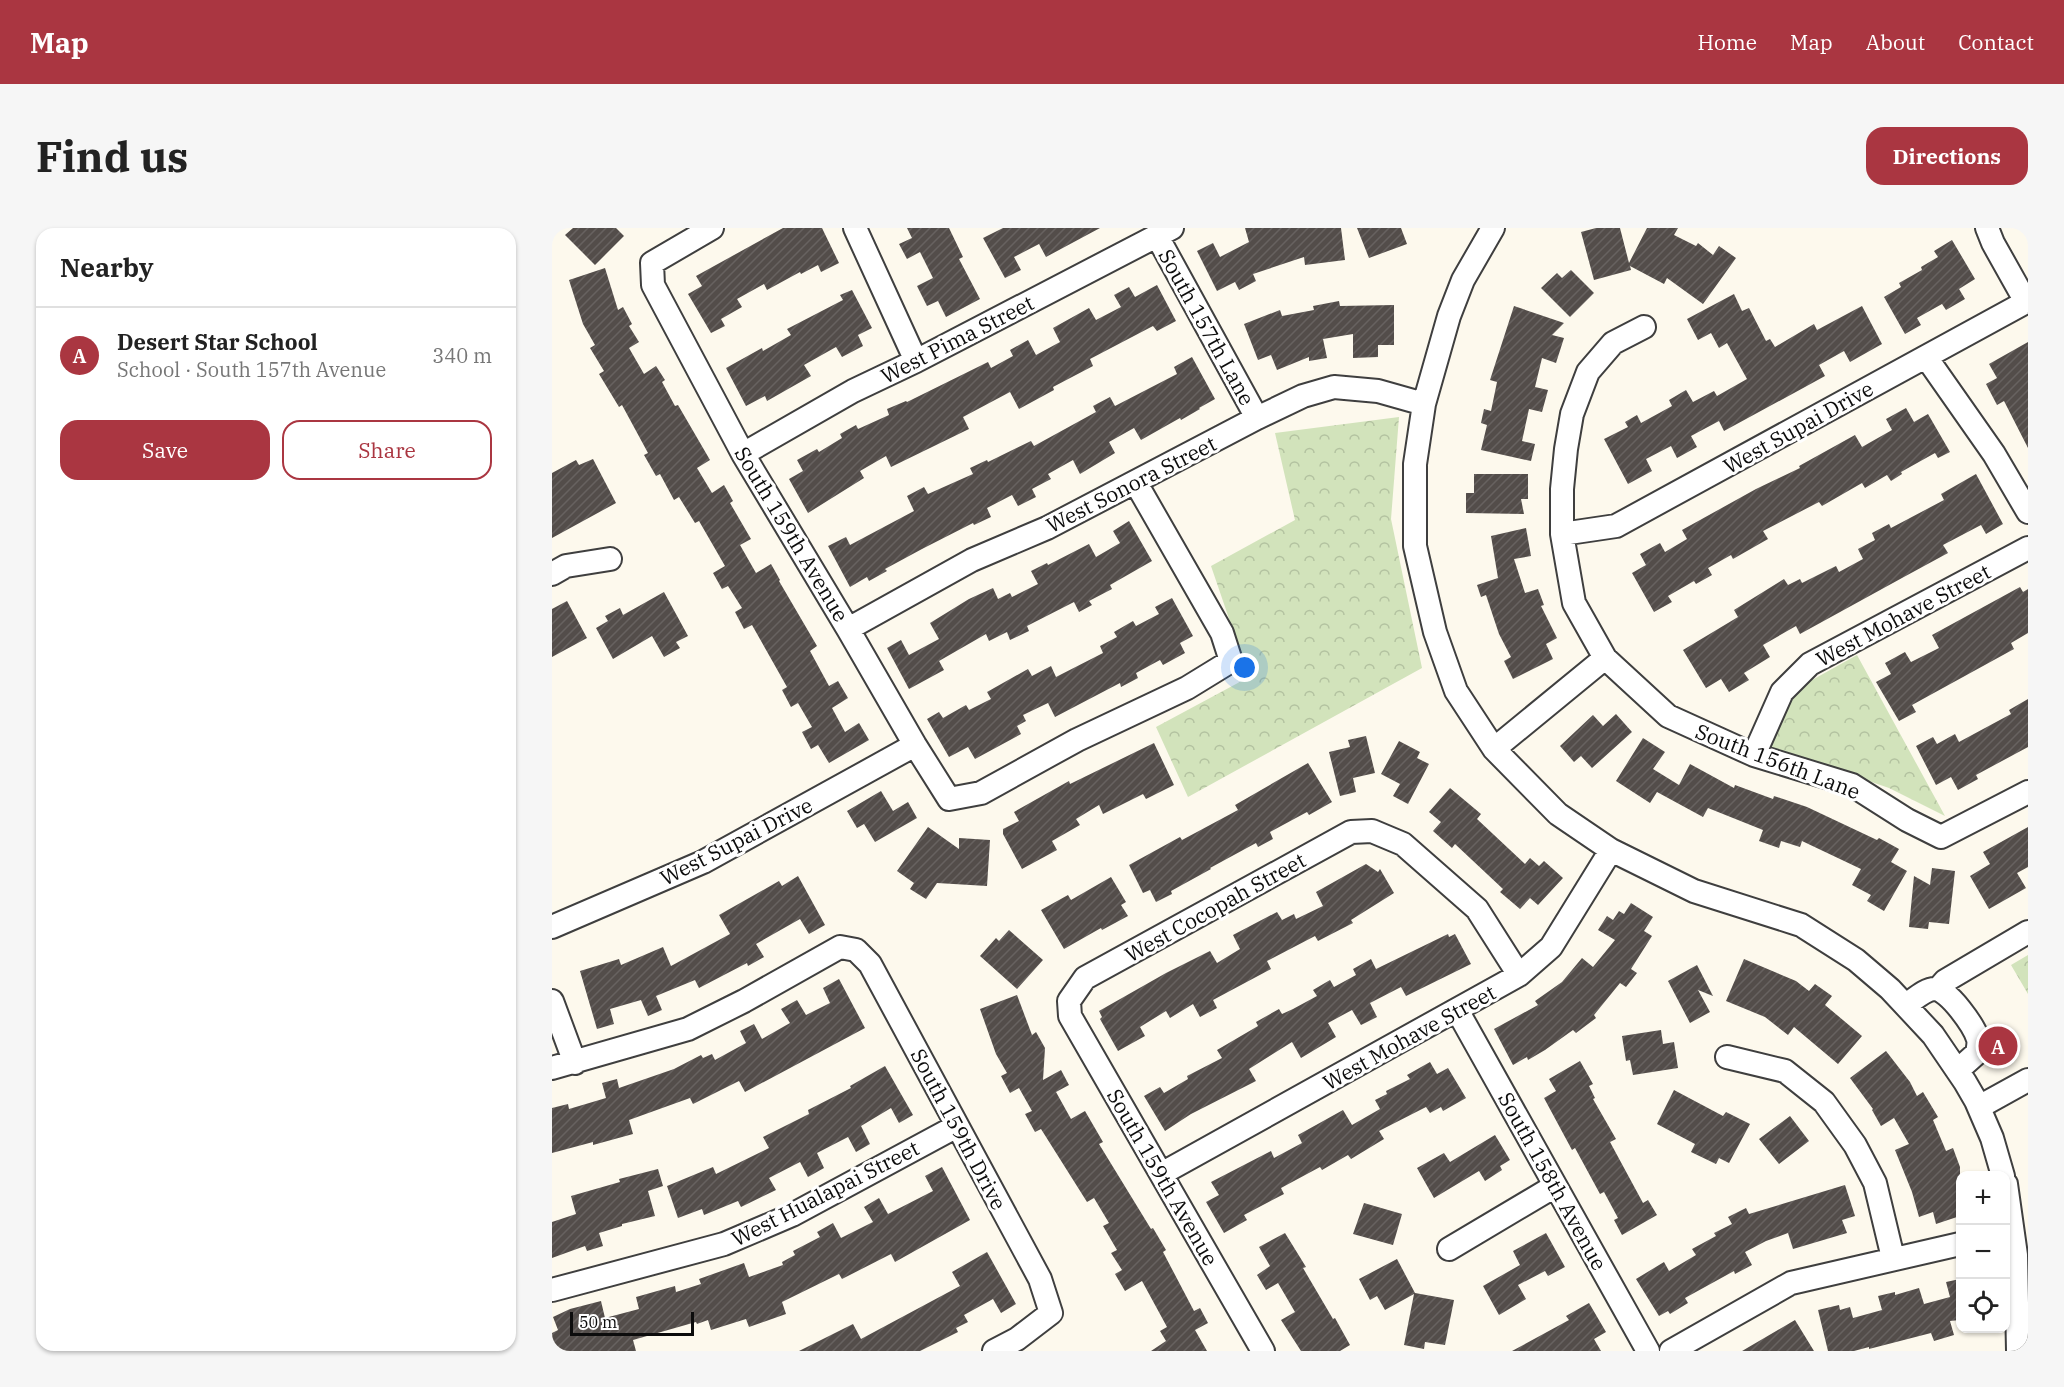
<!DOCTYPE html>
<html lang="en">
<head>
<meta charset="utf-8">
<style>
	:root { --surface:#fff; --page:#f6f6f6; --text:#222; --muted:#767676; --line:#e0e0e0; --accent:#aa3641 }
	body { margin:0; font-family:"IBM Plex Serif",serif; background:var(--page); color:var(--text) }
	.controls { position:absolute; right:18px; bottom:18px; display:grid; overflow:hidden; border-radius:12px; box-shadow:0 2px 4px #0004 }
	.controls button { width:54px; height:54px; display:grid; place-items:center; padding:0; border:0; border-bottom:2px solid var(--line); background:var(--surface); color:var(--text); font:30px sans-serif }
	.scale { position:absolute; left:18px; bottom:15px; width:124px; box-sizing:border-box; padding-left:6px; border:3px solid #0c0c0c; border-top:0; font-size:16px; line-height:21px; white-space:nowrap; color:#0c0c0c; -webkit-text-stroke:4px #fff; paint-order:stroke }
	.you { position:absolute; left:693px; top:440px; width:21px; height:21px; margin:-15px; border:4px solid #fff; border-radius:50%; background:#1a73e8; box-shadow:0 0 0 9px #1a73e833 }
	.badge { display:grid; place-items:center; width:39px; height:39px; border-radius:50%; background:var(--accent); color:#fff; font-size:20px; font-weight:700 }
	.pin { position:absolute; translate:-50% -50%; border:3px solid #fff; box-shadow:0 2px 6px #0006 }
	.list { margin:0; padding:0; list-style:none }
	h2 { display:flex; justify-content:space-between; align-items:center; height:78px; margin:0; padding:0 24px; font-size:26px }
	h2 small { font-size:20px; font-weight:400; color:var(--muted) }
	.list li { display:grid; grid-template-columns:39px 1fr auto; gap:18px; align-items:center; box-sizing:border-box; height:96px; padding:0 24px; border-top:2px solid var(--line) }
	.list b { display:block; font-size:22px; white-space:nowrap }
	.list p { margin:0; font-size:20px; white-space:nowrap; color:var(--muted) }
	.list em { font-size:20px; font-style:normal; color:var(--muted) }
	.actions { display:flex; gap:12px; padding:18px 24px }
	.actions a { flex:1; padding:14px 0; border:2px solid var(--accent); border-radius:18px; text-align:center; font-size:21px; color:var(--accent) }
	.actions .main { background:var(--accent); color:#fff }
	.icon { flex:none; width:33px; height:33px; fill:none; stroke:currentColor; stroke-width:2; stroke-linecap:round; stroke-linejoin:round }
	.map { position:relative; flex:none; width:1476px; height:1123px; overflow:hidden; border-radius:18px }
	header { display:flex; align-items:center; gap:36px; box-sizing:border-box; height:84px; padding:0 30px; background:var(--accent); color:#fff }
	header strong { font-size:28px }
	nav { display:flex; gap:33px; margin-inline-start:auto; font-size:21px }
	.intro { display:flex; align-items:center; justify-content:space-between; box-sizing:border-box; height:144px; padding:0 36px }
	h1 { margin:0; font-size:42px }
	.button { padding:15px 27px; border-radius:18px; background:var(--accent); color:#fff; font-size:21px; font-weight:700 }
	main { display:flex; gap:36px; padding:0 36px }
	aside { flex:1; background:var(--surface); border-radius:18px; box-shadow:0 2px 4px #0004 }
	.map>svg:first-child { display:block }
	.park { fill:url(#park-crowns) }
	.building { fill:url(#building-hatch) }
	.lines { fill:none; stroke-linecap:round; stroke-linejoin:round }
	.minor-casing { stroke:#3f3f3f; stroke-width:26 }
	.minor { stroke:#fff; stroke-width:22 }
	.labels { text-anchor:middle; dominant-baseline:central; stroke-width:6; stroke-linejoin:round; paint-order:stroke }
	.street-label { font-size:21px; fill:#0c0c0c; stroke:#fff }
</style>
</head>
<body>
<header>
<strong>Map</strong>
<nav><a>Home</a><a>Map</a><a>About</a><a>Contact</a></nav>
</header>
<div class="intro"><h1>Find us</h1><a class="button">Directions</a></div>
<main>
<aside>
<h2>Nearby<small></small></h2>
<ul class="list">
<li><span class="badge">A</span><div><b>Desert Star School</b><p>School · South 157th Avenue</p></div><em>340 m</em></li>
</ul>
<div class="actions"><a class="main">Save</a><a>Share</a></div>
</aside>
<div class="map">
<svg width="1476" height="1123" viewBox="0 0 1476 1123">
	<defs>
		<pattern id="park-crowns" width="20" height="18" patternUnits="userSpaceOnUse" patternTransform="scale(1.5)"><rect width="20" height="18" fill="#d2e3bb"/><path d="M2 6a3 3 0 1 1 6 0M12 15a3 3 0 1 1 6 0" fill="none" stroke="#b3c2a0"/></pattern>
		<pattern id="building-hatch" width="6" height="6" patternUnits="userSpaceOnUse" patternTransform="scale(1.5)"><rect width="6" height="6" fill="#534d4a"/><path d="M-1 1l2-2M0 6l6-6M5 7l2-2" fill="none" stroke="#676260"/></pattern>
	</defs>
	<rect width="100%" height="100%" fill="#fdf9ed"/>
	<!-- park -->
	<path class="park" d="M847 189 839 291 870 440 636 569 604 499 697 449 659 338 743 292 723 205Z
		M1305 427 1393 588 1337 560 1213 517 1228 487 1253 456Z
		M1476 727V766L1459 737Z"/>
	<!-- building -->
	<path class="building" d="M21 0H64L72 8 43 37 13 7Z
		M231 0H270L287 35 269 44 266 37 249 46 248 44 215 62 212 56 185 71 190 79 169 91 173 98 159 105 136 66 150 58 144 48Z
		M355 0H397L411 29 407 31 428 71 394 89 386 73 375 78 365 58 381 50 368 24 355 31 347 16 360 10Z
		M451 0H548L494 29 487 16 462 29 469 42 453 50 431 10Z
		M693 0H789L793 32 753 37 752 29 701 46 704 53 687 62 683 54 665 63 645 23 661 15 668 29 697 14Z
		M805 0H849L855 16 817 30Z
		M1044 0H1068L1077 35 1095 0H1126L1122 7 1144 18 1146 15 1161 27 1167 18 1184 30 1151 76 1115 50 1112 56 1078 38 1079 42 1042 52 1029 4Z
		M1400 12 1423 51 1407 61 1413 71 1394 82 1390 76 1365 90 1369 97 1353 106 1332 69 1349 59 1347 55 1370 42 1369 39 1386 29 1382 23Z
		M53 40 66 82 71 79 80 96 77 98 87 114 77 120 92 146 104 138 113 152 110 154 123 178 126 177 158 232 145 240 160 265 172 257 181 273 178 275 199 311 188 317 204 345 219 336 228 352 227 353 265 418 258 423 277 458 286 453 296 470 280 480 293 504 307 495 317 512 277 535 266 517 259 521 250 504 260 499 246 475 239 479 230 462 235 459 200 397 192 401 183 384 190 380 176 358 170 361 161 345 173 338 147 293 143 295 127 269 122 272 108 246 104 248 92 227 96 225 70 177 67 179 47 146 52 143 38 120 43 117 31 96 17 52Z
		M1019 42 1042 65 1018 89 989 60 1005 45 1010 50Z
		M605 57 624 93 605 103 601 98 538 131 541 138 501 159 502 162 467 181 458 164 411 189 417 201 339 239 334 228 308 243 312 250 256 285 237 251 251 243 245 232 265 221 267 224 290 210 288 206 304 197 306 201 337 187 335 181 354 173 355 174 436 134 439 140 461 128 458 122 476 112 484 127 508 114 501 100 537 80 544 92 569 79 562 67 577 59 583 69Z
		M300 62 320 100 306 107 311 118 290 129 284 119 252 137 259 148 215 173 213 168 194 178 174 140 210 120 211 123 239 107 235 101 291 72 288 67Z
		M1182 66 1190 83 1197 80 1214 113 1218 111 1223 119 1262 96 1265 102 1310 78 1330 116 1298 134 1292 123 1267 137 1273 148 1253 159 1172 203 1167 193 1139 208 1145 219 1125 230 1119 218 1094 231 1100 243 1076 256 1052 211 1076 199 1073 194 1085 187 1089 195 1120 178 1117 172 1134 162 1141 174 1162 163 1165 168 1195 151 1175 115 1167 120 1159 105 1146 112 1135 91Z
		M787 73 788 78 842 77V117H826V129L801 130V106L771 111 775 130 757 133V129L725 142 719 127 706 132 692 96 728 82 730 88 762 82 761 78Z
		M962 78 1012 95 1000 107 1012 110 1004 135 990 130 983 159 996 162 990 184 977 181 970 213 983 216 979 233 929 222 935 197 929 195 932 181 939 183 945 154 938 152Z
		M1476 114V220L1452 173 1445 177 1434 156 1445 150 1437 136Z
		M640 129 663 171 647 180 648 181 629 192 628 190 589 212 582 200 557 214 563 225 528 246 521 232 496 246 499 251 480 261 484 269 466 278 460 267 435 280 439 289 422 297 421 295 370 321 333 341 335 343 317 353 315 349 298 359 276 318 294 309 298 317 362 283 355 268 372 259 376 266 421 246 418 240 435 232 436 234 479 213 482 218 544 184 541 178 558 169 563 178 625 146 622 139Z
		M1354 180 1362 194 1376 186 1398 224 1386 230 1383 225 1349 244 1350 246 1339 253 1335 247 1313 260 1310 255 1270 278 1267 274 1211 303 1216 311 1181 331 1179 327 1156 340 1160 347 1144 356 1142 353 1116 368 1120 374 1102 384 1080 345 1094 337 1088 326 1108 315 1113 324 1135 311 1130 302 1204 261 1248 240 1247 238 1303 207 1310 219 1340 202 1334 191Z
		M41 231 64 275 0 310V245L24 232 27 237Z
		M922 246H976V271H969L972 286 914 285V265H922Z
		M1424 246 1451 296 1434 306 1429 297 1391 317 1396 325 1350 350 1248 406 1244 398 1211 417 1218 429 1192 445 1197 452 1177 464 1169 451 1154 460 1131 422 1186 389 1182 382 1232 351 1236 357 1248 351 1250 355 1284 338 1287 344 1311 331 1306 321 1323 312 1320 305 1337 296 1339 300 1392 272 1389 266Z
		M577 293 600 333 558 357 560 361 537 373 540 377 527 384 522 374 475 398 477 403 458 412 455 404 437 413 434 406 387 433 392 442 357 461 335 420 349 412 357 427 387 411 378 395 417 371 441 360 446 371 458 365 460 369 486 356 479 343 495 335 496 337 537 316 544 329 568 315 561 303Z
		M974 300 979 328 962 331 973 365 986 361 992 377 989 378 1005 410 994 416 1001 431 961 451 952 433 959 429 947 406 934 367 929 369 925 357 946 350 939 308Z
		M1468 359 1471 364 1476 361V405L1459 415 1462 421 1360 477 1364 484 1347 493 1324 454 1339 446 1333 435 1353 424 1359 434 1387 420 1380 407Z
		M112 364 136 408 124 414 128 420 112 429 100 408 61 431 44 400 56 393 53 388 68 380 71 387Z
		M620 370 641 408 628 415 633 425 611 437 608 432 584 445 586 450 569 459 568 455 503 489 496 475 471 487 474 493 465 498 469 506 423 531 416 519 397 529 375 491 387 484 391 490 414 477 417 482 439 471 435 464 476 441 480 448 499 438 504 449 551 425 548 418 565 409 562 404 581 393 584 398 607 386 603 379Z
		M15 373 35 410 0 429V381Z
		M1476 471V519L1424 547 1426 551 1406 562 1399 549 1384 557 1364 518 1381 509 1385 516 1403 506 1407 514 1459 486 1457 482Z
		M1064 486 1080 504 1040 540 1029 528 1022 534 1008 518 1041 487 1051 498Z
		M814 508 823 545 801 550 804 564 788 568 777 524 798 519 796 512Z
		M1091 510 1113 524 1101 541 1127 557 1138 536 1182 560 1183 557 1221 571 1222 568 1255 579 1325 612 1327 610 1347 621 1339 634 1355 643 1332 683 1315 673 1319 667 1300 657 1309 641 1250 613 1248 619 1229 613 1227 620 1207 613 1211 602 1156 580 1151 589 1105 564 1098 575 1064 553Z
		M847 513 868 524 865 530 877 536 856 576 841 568 848 556 829 546Z
		M602 515 622 557 594 571 591 566 551 586 547 577 524 591 528 597 500 613 505 622 470 641 451 606V601L467 593 462 584 517 553 518 556Z
		M756 535 780 574 757 587 755 584 718 604 721 611 706 619 704 615 658 640 659 641 619 663 620 666 604 674 598 662 591 665 577 637 628 609 630 612 686 582 683 577Z
		M898 560 929 586 925 591 973 636 978 630 987 638 992 633 1011 650 986 677 978 670 968 681 948 664 951 661 903 616 900 620 881 603 889 594 877 584Z
		M329 563 341 583 356 574 365 590 323 614 312 596 305 600 295 583Z
		M376 599 407 621V610L438 612 435 658 385 655 374 671 358 661 362 655 345 643Z
		M1476 599V639L1465 645 1474 660 1437 681 1418 648 1438 636 1431 624Z
		M814 636 826 644 828 641 842 665 799 692 801 695 766 713 763 708 715 733 719 741 661 772 665 780 648 789 641 776 618 790 614 783 588 799 593 808 566 823 548 791 550 789 547 783 614 745 658 723 665 735 688 721 681 707 725 684 730 692 742 686 744 691 771 678 764 664Z
		M1380 640 1403 643 1397 696 1377 694 1376 701 1357 699 1362 648 1378 657Z
		M246 648 273 697 257 706 248 691 204 716 212 729 196 738 195 735 147 760 143 752 104 768 110 782 96 788 89 772 58 781 62 796 45 801 28 743 67 731 69 737 111 719 119 738 178 706 167 687 227 653 230 658Z
		M559 649 574 674 569 677 576 688 550 702 549 700 512 721 489 682 516 667 519 672Z
		M1079 675 1101 689 1092 703 1100 708 1079 741 1085 745 1074 759 1068 755 1042 787 1044 790 1024 805 1021 802 993 822 976 832 975 829 961 837 942 801 986 777 983 773 1010 754 1030 730 1041 739 1063 712 1046 702 1055 688 1061 692 1067 683 1072 686Z
		M457 702 491 732 465 761 428 728 444 710 447 713Z
		M896 706 897 709 903 706 919 736 854 768 849 759 818 775 825 789 809 797 800 782 776 795 784 809 749 830 740 814 697 841 704 853 639 886 613 903 592 868 608 859 612 865 636 851 635 848 670 830 665 822 706 798 704 794 727 781 730 786 741 781 765 768 761 762 778 752 782 759 804 747 801 741 819 731 824 741Z
		M1192 731 1244 753 1257 763 1263 756 1280 768 1273 777 1310 808 1286 836 1242 799 1236 807 1213 789 1174 773Z
		M1145 737 1161 768 1146 762 1158 784 1138 795 1116 753Z
		M287 751 313 800 193 864 187 853 141 876 138 870 77 892 81 906 41 917V914L0 925V880L16 876 17 881 54 870 50 855 65 851 67 860 122 841 149 827 151 830 160 826 163 832 194 815 188 803 202 796 210 811 238 795 229 781 245 772 254 787 278 775 271 760Z
		M465 767 480 807 484 804 493 820 491 852 509 842 517 857 504 864 519 891 533 883 551 914 547 916 599 1001 601 1000 614 1022 611 1024 642 1083 648 1080 656 1095 643 1102 655 1123H599L614 1113 608 1103 615 1099 590 1053 573 1063 563 1046 570 1042 559 1025 565 1022 551 998 557 995 542 970 535 974 489 901 483 904 473 886 480 883 467 860 458 865 449 848 455 845 444 826 428 781Z
		M1109 802 1111 816 1122 814 1126 840 1081 847 1078 832 1074 833 1070 808Z
		M1334 823 1358 854 1365 868 1371 864 1386 889 1381 892 1394 923 1401 920 1408 939V988L1384 996 1381 984 1367 989 1360 964 1343 922 1357 916 1342 890 1329 898 1320 882 1321 881 1298 850Z
		M1028 833 1041 856 1037 858 1043 870 1041 871 1064 911 1058 914 1091 975 1096 972 1105 987 1070 1007 1062 992 1066 990 1052 964 1048 966 1023 920 1020 922 992 870 1004 863 997 851Z
		M878 834 885 846 896 840 914 870 891 883 889 879 878 885 874 879 827 903 832 911 799 931 796 927 770 942 768 939 729 960 732 966 692 987 695 992 672 1005 654 974 667 967 659 954 719 923 722 930 750 915 746 907 791 882 800 897 828 881 823 872 835 866 834 863 858 851 855 847Z
		M333 838 361 887 347 895 339 880 309 898 318 916 304 924 296 909 265 925 272 940 256 949 248 934 217 950 224 962 189 979 186 973 152 987 150 981 126 990 115 958 161 939 164 946 217 920 211 909 257 886 256 882 299 860 298 858Z
		M1122 862 1171 888 1174 884 1198 896 1177 935 1167 930 1164 936 1139 924 1143 916 1105 896Z
		M1238 888 1257 913 1227 936 1207 911Z
		M943 907 958 932 948 938 950 942 933 953 927 943 882 970 865 940 892 925 898 934Z
		M390 939 418 992 343 1034 339 1026 290 1051 287 1046 230 1074 234 1086 197 1099 194 1091 159 1102 156 1092 145 1096 144 1094 81 1112 84 1123H0V1105L6 1102 1 1089 18 1081 49 1073 53 1090 87 1081 84 1069 123 1058 124 1064 149 1056 147 1051 192 1035 197 1049 231 1037 230 1034 243 1027 241 1023 268 1009 265 1004 281 995 289 1010 321 994 312 979 327 970 336 986 381 963 373 948Z
		M106 941 111 958 96 963 103 988 70 996V998L47 1005 51 1018 35 1023 33 1018 0 1030V994L24 986 19 968 68 954 67 951Z
		M1293 957 1303 988 1290 992 1295 1005 1241 1021 1236 1005 1214 1013 1193 1024 1200 1037 1183 1046 1182 1043 1133 1070 1136 1075 1118 1086 1116 1083 1107 1088 1084 1051 1112 1034 1117 1043 1144 1027 1140 1021 1164 1008 1162 1005 1180 996 1176 989 1194 980 1197 986Z
		M812 975 850 986 841 1017 801 1006Z
		M733 1005 754 1039 751 1040 781 1091 783 1090 798 1117 788 1123H749L729 1092 743 1084 726 1055 714 1062 705 1047 718 1038 707 1019Z
		M994 1005 1013 1039 996 1048 993 1043 966 1057 974 1071 947 1087 931 1058 968 1037 961 1023Z
		M435 1024 464 1076 449 1085 441 1071 412 1087 416 1094 404 1100 406 1104 368 1123H247L301 1096 309 1111 408 1058 400 1044Z
		M845 1031 863 1065 902 1072 893 1117 873 1114 872 1121 852 1117 862 1066 833 1082 825 1068 818 1072 807 1051Z
		M1408 1051V1092L1398 1093 1402 1107 1382 1113 1379 1105 1317 1121V1119L1302 1123H1276L1266 1082 1287 1077 1288 1082 1298 1079 1301 1090 1330 1082 1326 1068 1343 1064V1067L1367 1060 1372 1076 1398 1069 1394 1054Z
		M1037 1075 1054 1104 1042 1111 1049 1123H960L1017 1092 1014 1088Z
		M1243 1092 1262 1123H1190Z"/>
	<g class="lines">
		<defs>
			<path id="minor" d="M160 0 100 35 101 57 191 226 296 401 363 517 397 571 429 565 525 512 635 460 679 433 670 405 584 255
				M303 0 364 133
				M941 0 911 52 897 88 872 176 863 236V318L883 404 904 463 942 521 1006 586 1059 622 1142 663 1249 697 1304 732 1338 761 1381 807 1413 854 1424 873 1440 910 1451 948
				M1435 0 1441 15 1474 74
				M605 8 705 190
				M1092 99 1061 115 1036 144 1020 186 1014 221 1010 261V306L1022 375 1053 430 1116 488 1202 527 1300 557 1355 592 1389 609 1476 564
				M1374 129 1442 226 1476 284
				M191 226 301 163 364 133 620 0
				M1010 306 1064 298 1476 73
				M0 346 14 338 58 331
				M296 401 420 332 495 300 705 190 751 168 782 159 826 163 872 176
				M942 521 1053 430
				M1202 527 1230 464 1258 436 1476 320
				M0 699 151 634 363 517
				M1386 761 1393 753 1476 704
				M0 773 23 835
				M1354 777C1363 771 1373 761 1383 761 1397 762 1422 798 1426 811 1427 815 1426 820 1425 825L1406 842
				M905 782 1096 1123
				M1175 829 1233 843 1272 874 1303 917 1323 955 1341 1030
				M0 840 136 801 192 773 288 719 304 722 318 736 488 1051 499 1085 465 1111 442 1123
				M1427 879 1476 852
				M609 946 967 747 999 719 1059 622
				M1454 956 1464 1027 1466 1123
				M897 1021 1003 958
				M0 1062 172 1016 240 987 405 898
				M711 1123 518 788 517 773 533 750 799 604 820 603 851 616 925 681 967 747
				M1119 1123 1239 1055 1408 1016"/>
		</defs>
		<!-- minor casing -->
		<use href="#minor" class="minor-casing"/>
		<!-- minor -->
		<use href="#minor" class="minor"/>
	</g>
	<g class="labels">
		<!-- street labels -->
		<g class="street-label">
			<text transform="translate(655 99) rotate(61)">South 157th Lane</text>
			<text transform="translate(405 111) rotate(-27)">West Pima Street</text>
			<text transform="translate(1246 199) rotate(-29)">West Supai Drive</text>
			<text transform="translate(579 256) rotate(-27)">West Sonora Street</text>
			<text transform="translate(240 306) rotate(59)">South 159th Avenue</text>
			<text transform="translate(1351 387) rotate(-28)">West Mohave Street</text>
			<text transform="translate(1226 533) rotate(21)">South 156th Lane</text>
			<text transform="translate(184 613) rotate(-27)">West Supai Drive</text>
			<text transform="translate(663 679) rotate(-29)">West Cocopah Street</text>
			<text transform="translate(857 809) rotate(-29)">West Mohave Street</text>
			<text transform="translate(407 901) rotate(62)">South 159th Drive</text>
			<text transform="translate(611 949) rotate(60)">South 159th Avenue</text>
			<text transform="translate(1001 953) rotate(61)">South 158th Avenue</text>
			<text transform="translate(273 965) rotate(-27)">West Hualapai Street</text>
		</g>
	</g>
</svg>
<div class="controls">
<button>+</button>
<button>−</button>
<button><svg class="icon" aria-label="locate" viewBox="0 0 24 24"><circle cx="12" cy="12" r="6"/><path d="M12 2v4M12 18v4M2 12h4M18 12h4"/></svg></button>
</div>
<div class="scale">50 m</div>
<div class="you"></div>
<div class="pin badge" style="left:1446px;top:818px">A</div>
</div>
</main>
</body>
</html>
